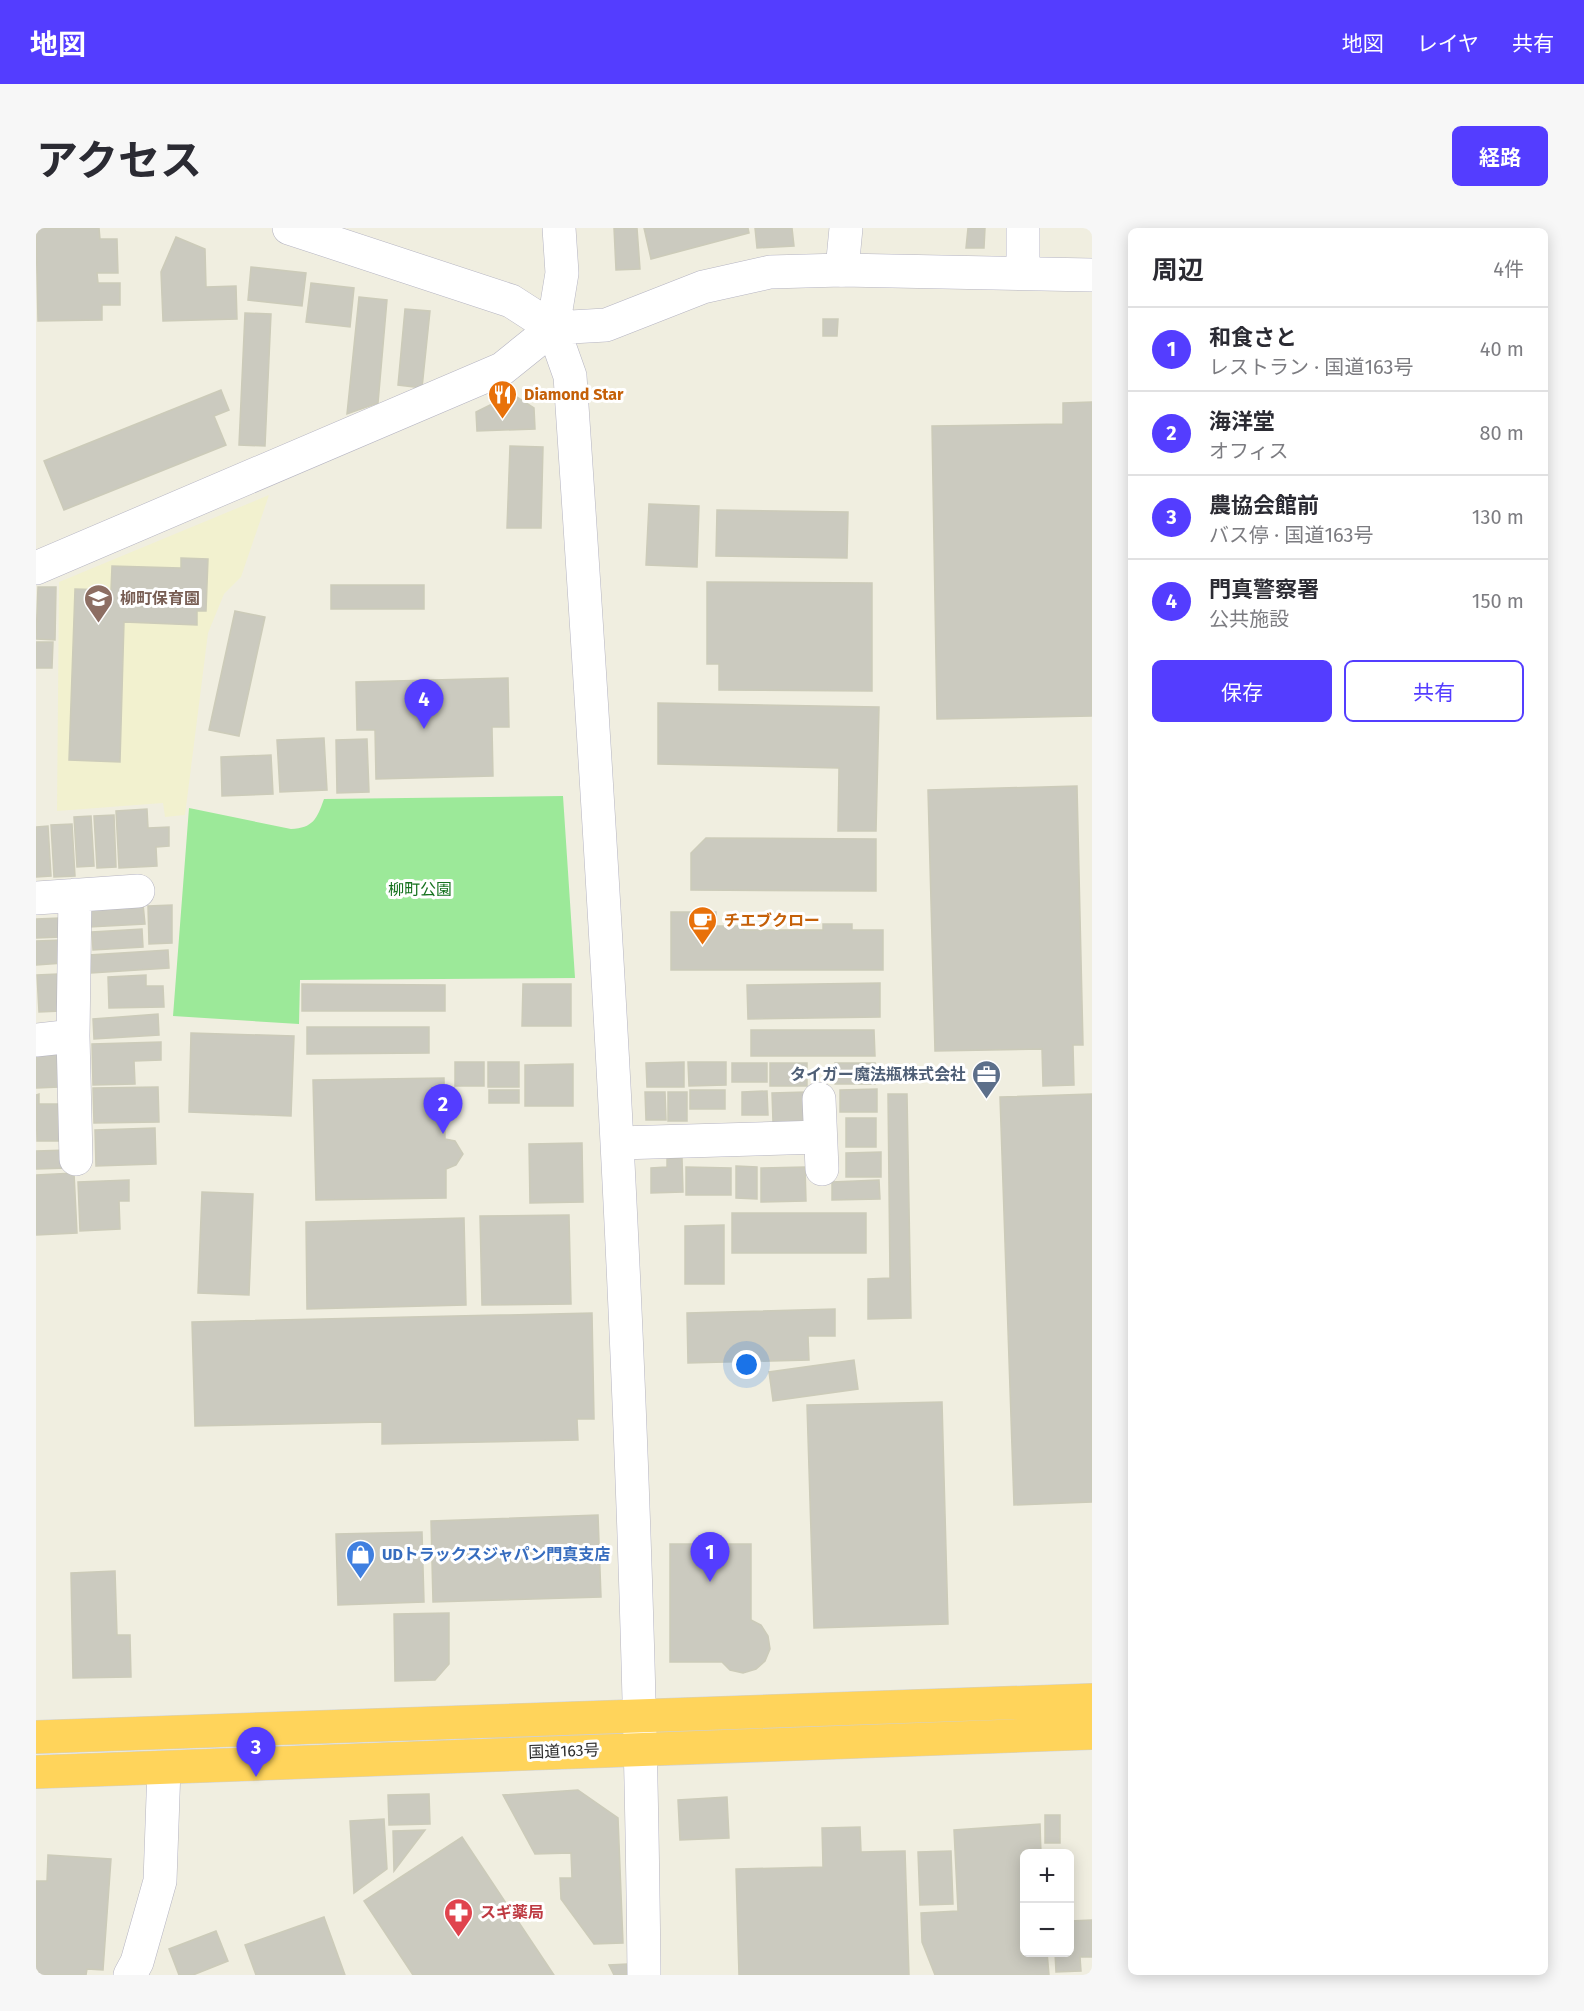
<!DOCTYPE html>
<html lang="ja">
<head>
<meta charset="utf-8">
<style>
	:root { --surface:#fff; --page:#f7f7f7; --text:#2b2b33; --muted:#7c7c81; --line:#e1e1e2; --accent:#543dff }
	body { margin:0; font-family:"Fira Sans","Noto Sans JP",sans-serif; background:var(--page); color:var(--text) }
	.controls { position:absolute; right:18px; bottom:18px; display:grid; overflow:hidden; border-radius:9px; box-shadow:0 3px 15px #0003 }
	.controls button { width:54px; height:54px; display:grid; place-items:center; padding:0; border:0; border-bottom:2px solid var(--line); background:var(--surface); color:var(--text); font:30px sans-serif }
	.you { position:absolute; left:711px; top:1137px; width:21px; height:21px; margin:-15px; border:4px solid #fff; border-radius:50%; background:#1a73e8; box-shadow:0 0 0 9px #1a73e833 }
	.badge { display:grid; place-items:center; width:39px; height:39px; border-radius:50%; background:var(--accent); color:#fff; font-size:20px; font-weight:700 }
	.pin { position:absolute; translate:-50% -50px; filter:drop-shadow(0 2px 3px #0008) }
	.pin::after { content:''; position:absolute; top:32px; width:21px; height:18px; background:inherit; clip-path:polygon(0 0,100% 0,50% 100%) }
	.list { margin:0; padding:0; list-style:none }
	h2 { display:flex; justify-content:space-between; align-items:center; height:78px; margin:0; padding:0 24px; font-size:26px }
	h2 small { font-size:20px; font-weight:400; color:var(--muted) }
	.list li { display:grid; grid-template-columns:39px 1fr auto; gap:18px; align-items:center; box-sizing:border-box; height:84px; padding:0 24px; border-top:2px solid var(--line) }
	.list b { display:block; font-size:22px; white-space:nowrap }
	.list p { margin:0; font-size:20px; white-space:nowrap; color:var(--muted) }
	.list em { font-size:20px; font-style:normal; color:var(--muted) }
	.actions { display:flex; gap:12px; padding:18px 24px }
	.actions a { flex:1; padding:14px 0; border:2px solid var(--accent); border-radius:9px; text-align:center; font-size:21px; color:var(--accent) }
	.actions .main { background:var(--accent); color:#fff }
	.map { position:relative; flex:none; width:1056px; height:1747px; overflow:hidden; border-radius:9px }
	header { display:flex; align-items:center; gap:36px; box-sizing:border-box; height:84px; padding:0 30px; background:var(--accent); color:#fff }
	header strong { font-size:28px }
	nav { display:flex; gap:33px; margin-inline-start:auto; font-size:21px }
	.intro { display:flex; align-items:center; justify-content:space-between; box-sizing:border-box; height:144px; padding:0 36px }
	h1 { margin:0; font-size:42px }
	.button { padding:15px 27px; border-radius:9px; background:var(--accent); color:#fff; font-size:21px; font-weight:700 }
	main { display:flex; gap:36px; padding:0 36px }
	aside { flex:1; background:var(--surface); border-radius:9px; box-shadow:0 3px 15px #0003 }
	.map>svg:first-child { display:block }
	.education { fill:#f2f1cf }
	.green { fill:#9ce999 }
	.building { fill:#cbcabf; stroke:#cccbb9; stroke-width:1.5 }
	.lines { fill:none; stroke-linecap:round; stroke-linejoin:round }
	.street-casing { stroke:#b5b4c2; stroke-width:34 }
	.secondary-casing { stroke:#b5b4c2; stroke-width:34 }
	.highway-casing { stroke:#d1d1d1; stroke-width:34 }
	.street { stroke:#fff; stroke-width:33 }
	.secondary { stroke:#fff; stroke-width:33 }
	.highway { stroke:#ffd45b; stroke-width:33 }
	.labels { text-anchor:middle; dominant-baseline:central; stroke-width:6; stroke-linejoin:round; paint-order:stroke }
	.food-label { font-size:16px; font-weight:bold; fill:#c56008; stroke:#fff; text-anchor:start }
	.education-label { font-size:16px; font-weight:bold; fill:#785e54; stroke:#fff; text-anchor:start }
	.park-label { font-size:16px; fill:#16721f; stroke:#fff }
	.service-label { font-size:16px; font-weight:bold; fill:#4e5e75; stroke:#fff; text-anchor:end }
	.shop-label { font-size:16px; font-weight:bold; fill:#366cbe; stroke:#fff; text-anchor:start }
	.street-label { font-size:16px; fill:#2e2e2e; stroke:#fff }
	.health-label { font-size:16px; font-weight:bold; fill:#be3a42; stroke:#fff; text-anchor:start }
</style>
</head>
<body>
<header>
<strong>地図</strong>
<nav><a>地図</a><a>レイヤ</a><a>共有</a></nav>
</header>
<div class="intro"><h1>アクセス</h1><a class="button">経路</a></div>
<main>
<div class="map">
<svg width="1056" height="1747" viewBox="0 0 1056 1747">
	<rect width="100%" height="100%" fill="#f0eee0"/>
	<!-- education -->
	<path class="education" d="M233 267 205 349 188 366 172 405 149 587 129 589 127 575 21 583 23 354Z"/>
	<!-- green -->
	<path class="green" d="M527 568 539 750 264 752 263 796 137 788 153 580 255 601C277 600 281 591 288 571Z"/>
	<!-- building -->
	<path class="building" d="M0 0H63L64 11H81L82 45H61L62 55H84V77H66V92L2 93Z
		M578 0H601L604 41 580 42Z
		M608 0H712L713 5 615 31Z
		M719 0H756L758 18 721 20Z
		M932 0H949L948 20H930Z
		M140 9 169 21 170 59 200 58 201 91 127 93 125 44Z
		M215 39 270 45 266 78 212 72Z
		M275 55 318 60 314 99 270 94Z
		M323 69 351 72 342 175 311 186Z
		M369 81 394 83 386 160 362 157Z
		M209 85 235 86 229 218 203 217Z
		M787 91H802L801 108H787Z
		M185 162 193 182 178 188 190 217 28 282 8 233Z
		M476 166 498 180 499 201 441 203 440 184Z
		M1056 174V488L901 491 896 198 1027 196V175Z
		M474 218 507 219 505 300H471Z
		M613 276 663 278 661 339 610 337Z
		M681 282 812 284 811 330 680 328Z
		M145 330 172 331 170 383H161V397L88 394 84 534 33 532 39 361 75 362 76 338 145 340Z
		M671 354 836 355V463L683 462V436H671Z
		M295 357H388V381H295Z
		M2 359H20L19 412 0 411Z
		M199 383 229 389 203 508 173 502Z
		M0 414H17L16 440H0Z
		M472 450 473 499H456L457 548 340 551 339 502H321L320 454Z
		M622 475 843 479 840 603H802L803 540 622 536Z
		M288 510 291 562 244 564 241 512Z
		M331 511 333 564 301 565 300 512Z
		M235 527 237 566 186 568 185 529Z
		M1041 558 1047 817H1037L1038 857 1007 858 1006 821 899 823 892 562Z
		M111 581 112 600 133 599V618L120 619 121 638 83 640 80 583Z
		M78 587 80 639 61 640 58 588Z
		M55 588 58 638 41 639 38 589Z
		M36 596 39 648 18 649 15 597Z
		M12 598 15 648 0 649V599Z
		M670 610 840 611V663L655 662V625Z
		M107 676 109 696 53 699 52 679Z
		M136 677V715L113 716 112 678Z
		M635 684H680V698H708V702H787V696H816V702H847V742H635Z
		M24 690 25 709 0 710V691Z
		M106 701 107 719 57 722 56 704Z
		M26 712 27 735 0 737V713Z
		M132 722 133 740 55 745 53 727Z
		M22 746 25 783 3 784 1 747Z
		M110 747V758H127L128 779 73 780 72 749Z
		M844 755V789L712 791 711 757Z
		M266 756 409 757V783H266Z
		M487 756H535V798H486Z
		M122 786 123 807 58 811 57 791Z
		M271 799H393V825L271 826Z
		M715 802H838L839 828H715Z
		M155 805 258 808 255 888 153 884Z
		M125 814V832L98 833 99 856 57 857 56 816Z
		M22 820 23 859 0 860V821Z
		M419 834H448V858H419Z
		M452 834H483V859H452Z
		M648 834V859H611L610 835Z
		M652 834H690V857L653 858Z
		M696 835H731V854H696Z
		M734 835H771V858H734Z
		M799 835H839V856H799Z
		M537 836V878H489V837Z
		M408 850 409 911 419 913 427 926 420 937 410 941V970L280 972 277 852Z
		M122 859 123 894 58 895 57 860Z
		M841 861V884H804V862Z
		M453 862H483V875H453Z
		M654 862H689V881H654Z
		M731 863 732 887H706V864Z
		M609 864H629L630 892H610Z
		M632 864H651V893H632Z
		M770 864V894H737L736 865Z
		M3 866V876H22L24 913H1L0 867Z
		M852 866H871L875 1090 832 1091V1051L854 1050Z
		M1056 866V1274L978 1277 964 869Z
		M810 890H840V919H810Z
		M119 900 120 936 60 938 59 902Z
		M546 915 547 974 494 975 493 916Z
		M32 922V940L0 941V923Z
		M845 924V949H810V925Z
		M646 930 647 964 615 965V940L631 939V931Z
		M700 938 721 939V971L700 970Z
		M650 939 695 940V967H650Z
		M769 939 770 973 725 974V940Z
		M38 945 41 1005 0 1007V947Z
		M93 952V973H83L84 1001 44 1003 42 954Z
		M843 952 844 971 796 972V954Z
		M166 964 217 966 213 1067 162 1065Z
		M696 985H830V1025H696Z
		M533 987 535 1076 446 1077 444 988Z
		M428 990 430 1077 271 1081 270 994Z
		M688 997V1056H649V998Z
		M799 1081V1108H772L773 1132 652 1135 651 1085Z
		M556 1085 558 1191H541L542 1212 346 1216V1194L159 1198 156 1094Z
		M818 1132 822 1161 737 1173 733 1144Z
		M906 1174 912 1396 778 1400 771 1177Z
		M562 1287 565 1369 397 1374 395 1293Z
		M386 1304 388 1374 302 1377 300 1306Z
		M634 1316H715V1392L725 1397 732 1408 734 1421 729 1433 720 1441 707 1445 694 1442 686 1434H634Z
		M79 1343 81 1407H94L95 1449 37 1450 35 1345Z
		M413 1385V1436L399 1452 359 1453 358 1386Z
		M542 1562 582 1590 587 1715 558 1716 525 1671 524 1650H536L535 1625 499 1626 467 1567Z
		M393 1566 394 1596 353 1597 352 1567Z
		M691 1569 693 1610 644 1612 642 1572Z
		M1009 1587H1024V1615H1009Z
		M348 1591 351 1641 318 1665 314 1593Z
		M1004 1596 1005 1626H988V1724H1011L1013 1747H899L886 1714 885 1685 922 1683 918 1602Z
		M824 1599 825 1624 869 1623 873 1747H703L700 1641 787 1639 786 1600Z
		M389 1602 358 1643 357 1603Z
		M426 1609 518 1747H377L328 1673Z
		M915 1623 917 1676 884 1677 882 1624Z
		M12 1627 75 1631 67 1742 51 1741 50 1747H0V1653H11Z
		M288 1689 309 1747H220L209 1717Z
		M1056 1692V1729H1044L1045 1743 1020 1744 1019 1724H1034V1693Z
		M180 1703 192 1733 157 1747H143L133 1721Z
		M591 1736V1747H578L573 1737Z"/>
	<g class="lines">
		<defs>
			<path id="street" d="M806 42 810 0
				M987 45V0
				M39 667 37 808 40 931
				M0 670 102 663
				M0 812 37 808
				M783 871 786 941
				M583 915 784 909
				M94 1747 101 1734 124 1653 128 1540"/>
			<path id="secondary" d="M253 0 475 73 517 100 570 97 667 59 734 44 806 42 1056 47
				M523 0 526 45 517 100 534 148C570 680 603 1213 608 1747
				M0 340 466 141 517 100"/>
			<path id="highway" d="M0 1509 1056 1472
				M0 1544 1056 1505"/>
		</defs>
		<!-- street casing -->
		<use href="#street" class="street-casing"/>
		<!-- secondary casing -->
		<use href="#secondary" class="secondary-casing"/>
		<!-- highway casing -->
		<use href="#highway" class="highway-casing"/>
		<!-- street -->
		<use href="#street" class="street"/>
		<!-- secondary -->
		<use href="#secondary" class="secondary"/>
		<!-- highway -->
		<use href="#highway" class="highway"/>
	</g>
	<!-- icons -->
	<defs>
		<symbol id="restaurant-pin" viewBox="-11 -11 22 30"><path d="M0 17L-7.5 6A9.5 9.5 0 1 1 7.5 6Z" fill="#e8710a" stroke="#fff"/><path d="M-5-6h1v4h1v-4h1v4h1v-4h1v5L-1.5 .5V6h-2V.5L-5-1ZM5-6V6H3V1.5H1.5Q1.5-4 5-6Z" fill="#fff"/></symbol>
		<symbol id="school-pin" viewBox="-11 -11 22 30"><path d="M0 17L-7.5 6A9.5 9.5 0 1 1 7.5 6Z" fill="#8d6e63" stroke="#fff"/><path d="M0-5L7-2L0 1L-7-2ZM-4 1L0 2.5L4 1V4Q0 6-4 4Z" fill="#fff"/></symbol>
		<symbol id="cafe-pin" viewBox="-11 -11 22 30"><path d="M0 17L-7.5 6A9.5 9.5 0 1 1 7.5 6Z" fill="#e8710a" stroke="#fff"/><path d="M-5.5-4.5H6V0H3Q3 3.5 0 3.5H-2.5Q-5.5 3.5-5.5 0ZM3-3.2v2h1.7v-2ZM-6 4.5H4V6H-6Z" fill="#fff"/></symbol>
		<symbol id="office-pin" viewBox="-11 -11 22 30"><path d="M0 17L-7.5 6A9.5 9.5 0 1 1 7.5 6Z" fill="#5c6f8a" stroke="#fff"/><path d="M-6-3h4V-5.5h4V-3h4V5H-6ZM-1-4.5V-3h2v-1.5ZM-6 0V1H6V0Z" fill="#fff"/></symbol>
		<symbol id="shop-pin" viewBox="-11 -11 22 30"><path d="M0 17L-7.5 6A9.5 9.5 0 1 1 7.5 6Z" fill="#3f7fe0" stroke="#fff"/><path d="M-5-2.5h2.3a2.7 3.5 0 0 1 5.4 0H5L5.5 6h-11ZM-1.5-2.5h3a1.5 2.3 0 0 0-3 0Z" fill="#fff"/></symbol>
		<symbol id="pharmacy-pin" viewBox="-11 -11 22 30"><path d="M0 17L-7.5 6A9.5 9.5 0 1 1 7.5 6Z" fill="#e0444e" stroke="#fff"/><path d="M-2-6h4v4h4v4h-4v4h-4v-4h-4v-4h4Z" fill="#fff"/></symbol>
	</defs>
	<g fill-rule="evenodd">
		<use href="#restaurant-pin" x="450" y="150" width="33" height="45"/>
		<use href="#school-pin" x="46" y="354" width="33" height="45"/>
		<use href="#cafe-pin" x="650" y="676" width="33" height="45"/>
		<use href="#office-pin" x="934" y="830" width="33" height="45"/>
		<use href="#shop-pin" x="308" y="1310" width="33" height="45"/>
		<use href="#pharmacy-pin" x="406" y="1668" width="33" height="45"/>
	</g>
	<g class="labels">
		<!-- food labels -->
		<g class="food-label">
			<text x="488" y="166">Diamond Star</text>
			<text x="688" y="692">チエブクロー</text>
		</g>
		<!-- education labels -->
		<g class="education-label">
			<text x="84" y="370">柳町保育園</text>
		</g>
		<!-- park labels -->
		<g class="park-label">
			<text x="384" y="661">柳町公園</text>
		</g>
		<!-- service labels -->
		<g class="service-label">
			<text x="930" y="846">タイガー魔法瓶株式会社</text>
		</g>
		<!-- shop labels -->
		<g class="shop-label">
			<text x="346" y="1326">UDトラックスジャパン門真支店</text>
		</g>
		<!-- street labels -->
		<g class="street-label">
			<text transform="translate(528 1523) rotate(-2)">国道163号</text>
		</g>
		<!-- health labels -->
		<g class="health-label">
			<text x="444" y="1684">スギ薬局</text>
		</g>
	</g>
</svg>
<div class="controls">
<button>+</button>
<button>−</button>
</div>
<div class="you"></div>
<div class="pin badge" style="left:674px;top:1354px">1</div>
<div class="pin badge" style="left:407px;top:906px">2</div>
<div class="pin badge" style="left:220px;top:1549px">3</div>
<div class="pin badge" style="left:388px;top:501px">4</div>
</div>
<aside>
<h2>周辺<small>4件</small></h2>
<ul class="list">
<li><span class="badge">1</span><div><b>和食さと</b><p>レストラン · 国道163号</p></div><em>40 m</em></li>
<li><span class="badge">2</span><div><b>海洋堂</b><p>オフィス</p></div><em>80 m</em></li>
<li><span class="badge">3</span><div><b>農協会館前</b><p>バス停 · 国道163号</p></div><em>130 m</em></li>
<li><span class="badge">4</span><div><b>門真警察署</b><p>公共施設</p></div><em>150 m</em></li>
</ul>
<div class="actions"><a class="main">保存</a><a>共有</a></div>
</aside>
</main>
</body>
</html>
